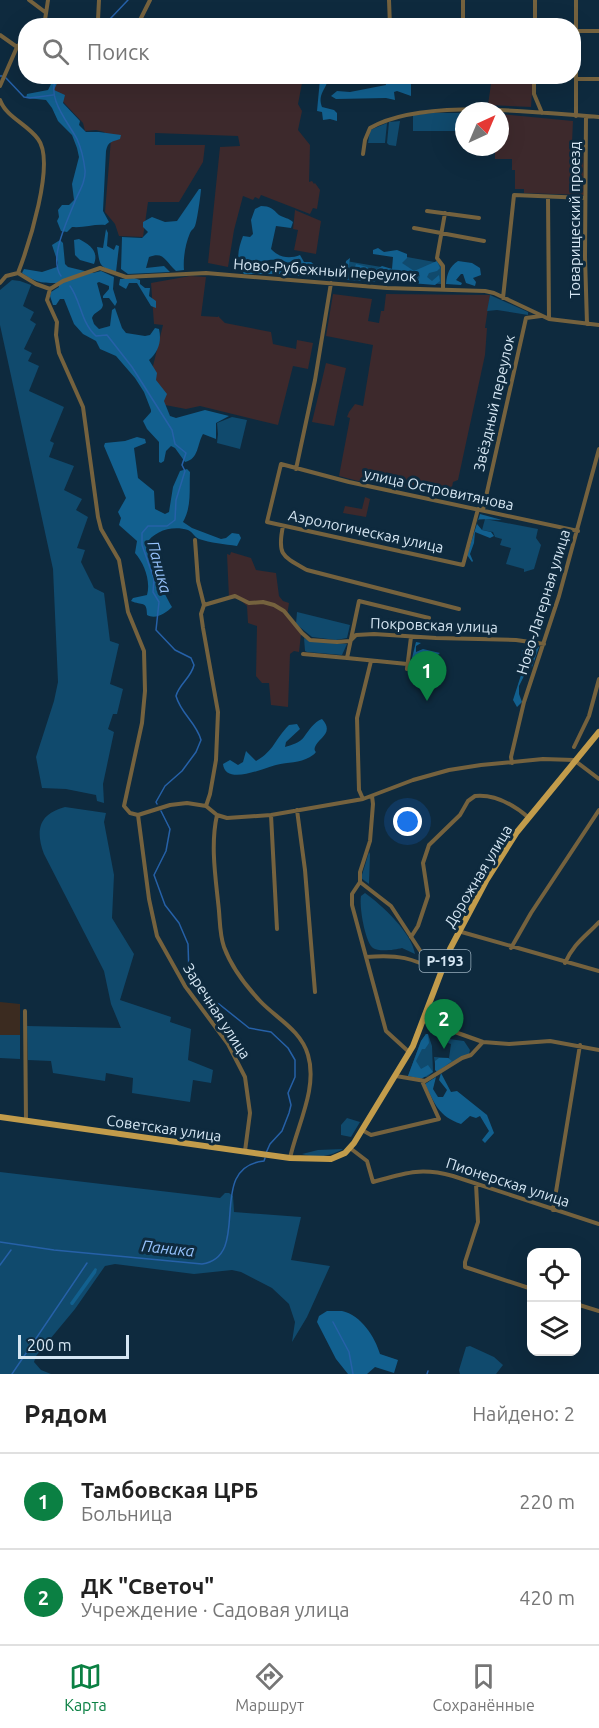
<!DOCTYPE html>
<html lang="ru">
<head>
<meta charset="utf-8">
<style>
	:root { --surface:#fff; --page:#f2f2f2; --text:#222; --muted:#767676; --line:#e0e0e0; --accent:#0b8043 }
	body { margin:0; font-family:Ubuntu,sans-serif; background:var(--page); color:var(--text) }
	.controls { position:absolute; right:18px; bottom:18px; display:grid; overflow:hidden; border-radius:12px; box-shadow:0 6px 24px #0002 }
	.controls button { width:54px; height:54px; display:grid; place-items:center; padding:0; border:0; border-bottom:2px solid var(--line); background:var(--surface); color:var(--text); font:30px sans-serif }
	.compass { position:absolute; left:455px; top:102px; width:54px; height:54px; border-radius:50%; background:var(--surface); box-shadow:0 6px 24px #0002; rotate:44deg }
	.scale { position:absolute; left:18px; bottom:15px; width:111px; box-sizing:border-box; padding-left:6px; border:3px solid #d5e6f3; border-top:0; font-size:16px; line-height:21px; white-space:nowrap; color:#d5e6f3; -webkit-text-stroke:4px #0e2a3e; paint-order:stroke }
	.you { position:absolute; left:408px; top:822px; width:21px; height:21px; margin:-15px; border:4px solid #fff; border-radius:50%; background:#1a73e8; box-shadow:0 0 0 9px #1a73e833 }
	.badge { display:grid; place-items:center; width:39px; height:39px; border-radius:50%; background:var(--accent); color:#fff; font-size:20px; font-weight:700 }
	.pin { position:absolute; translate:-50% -50px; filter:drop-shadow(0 2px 3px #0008) }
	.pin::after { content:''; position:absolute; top:32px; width:21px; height:18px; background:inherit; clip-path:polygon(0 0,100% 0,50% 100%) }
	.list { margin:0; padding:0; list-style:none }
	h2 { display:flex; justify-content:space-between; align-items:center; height:78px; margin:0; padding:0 24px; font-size:26px }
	h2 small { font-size:20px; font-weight:400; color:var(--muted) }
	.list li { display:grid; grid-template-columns:39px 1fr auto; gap:18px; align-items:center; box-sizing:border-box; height:96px; padding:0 24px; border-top:2px solid var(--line) }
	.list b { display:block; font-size:22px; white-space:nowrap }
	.list p { margin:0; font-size:20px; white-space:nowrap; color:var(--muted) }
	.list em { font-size:20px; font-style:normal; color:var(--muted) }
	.icon { flex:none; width:33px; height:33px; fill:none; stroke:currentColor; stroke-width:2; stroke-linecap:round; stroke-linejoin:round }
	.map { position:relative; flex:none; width:599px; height:1374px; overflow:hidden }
	.search { position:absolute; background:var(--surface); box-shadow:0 6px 24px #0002; left:18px; right:18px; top:18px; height:66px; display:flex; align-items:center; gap:15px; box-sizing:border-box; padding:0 21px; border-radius:24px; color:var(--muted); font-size:22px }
	.sheet { height:270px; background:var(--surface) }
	nav { display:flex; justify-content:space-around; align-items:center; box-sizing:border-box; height:84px; border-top:2px solid var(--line); background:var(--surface); font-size:16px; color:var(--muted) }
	nav a { display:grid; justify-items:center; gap:3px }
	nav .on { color:var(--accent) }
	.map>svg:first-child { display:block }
	.commercial { fill:#3b2b20 }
	.industrial { fill:#3d292c }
	.green { fill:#104a6d }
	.forest { fill:#12608f }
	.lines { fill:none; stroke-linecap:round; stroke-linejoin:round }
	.stream { stroke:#2661a8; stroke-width:1.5 }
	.street { stroke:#75623e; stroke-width:4 }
	.primary { stroke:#c29c4b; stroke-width:6 }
	.labels { text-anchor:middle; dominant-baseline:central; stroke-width:6; stroke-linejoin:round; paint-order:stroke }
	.shield { fill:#0e2a3e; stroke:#99aebd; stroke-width:1.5 }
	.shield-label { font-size:14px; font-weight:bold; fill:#d5e6f3 }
	.street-label { font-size:15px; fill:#d5e6f3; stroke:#0e2a3e }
	.water-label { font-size:16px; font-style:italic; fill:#97c3fd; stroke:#0e2a3e }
</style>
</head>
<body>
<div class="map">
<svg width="599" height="1374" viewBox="0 0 599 1374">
	<rect width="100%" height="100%" fill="#0e2a3e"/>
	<!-- commercial -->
	<path class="commercial" d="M0 1002 20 1004V1035H0Z"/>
	<!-- industrial -->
	<path class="industrial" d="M61 77H295L302 83 298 104 302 111 298 130 310 145 309 182 312 181 314 184 315 183 320 190 317 209 313 208 310 214 261 195 259 199 255 197 253 200 243 196 234 230 228 267 208 263 220 147 240 146 238 136 155 133V145H205L203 162 179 202H148L143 237 119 236 115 224 105 212 111 139 104 132 96 130 85 131 83 123 51 89Z
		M492 77H533L531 107 488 105Z
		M501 114 573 121 572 143H583L584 195 524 193V189H515V170H512V159H495V150L500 147Z
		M295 210 321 221 316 254 294 250 298 230 293 229Z
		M190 276 206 277 201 316 218 317V316L225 323 271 332 273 344 296 349 297 340 313 343 308 369 293 366 278 425 200 406 186 409 165 405 152 370 163 325 154 324 151 283Z
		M333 294 372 299 368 321 379 323 381 311H384L386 294 490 295 485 328H487L485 355 458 480 453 482 451 492H449L447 496H445L446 492 442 491 441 495 422 489 420 491 381 482 358 481 339 476 350 418 347 417 349 412 355 404 363 406 373 345 326 336Z
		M326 363 346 368 334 426 312 422Z
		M365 497 370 499 366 517 343 513 345 506 362 509Z
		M231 552 251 558 256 570 276 573 279 596 283 601 289 603 287 616 301 634 299 652 294 651 290 654 288 707 271 705 269 683H262L256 676 257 626 248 623 247 606 239 599 229 598 227 554 230 555Z"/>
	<!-- green -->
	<path class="green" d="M432 113H463V131H413V115Z
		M400 121 396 146 389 145 387 143 389 122Z
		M387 123 385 143H368L370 130Z
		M396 255 440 263 442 267 441 284 392 282C378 278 361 281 347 280L344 277 346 261 393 269Z
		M12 280 20 281 31 285 23 306 34 312 30 320 36 324 24 349 32 353 28 361 39 366 29 391 64 407 50 441 54 443 49 457 74 466 64 490 82 499 76 510 88 517 77 548 85 550 81 562 94 588 104 593 110 641 119 644 110 684 123 689 117 714H113L108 729 114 732 103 784 104 803 97 801 96 795 66 789 42 788 36 757 54 701 58 682 53 569 0 325V290Z
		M490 295 528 312V315L497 310 487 311Z
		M232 417 247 420 240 449 217 443 218 434 217 423Z
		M485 519 538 529 536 538 541 545 534 569 524 572V569L506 564 511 548 500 545 502 539 495 537 493 532 482 530Z
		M297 612 350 625 347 638 336 640 312 637 296 624Z
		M304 638 310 641 347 644 342 655 307 652 305 651Z
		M65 807 106 813 104 822 114 875 112 918 134 954 120 1000 171 1017 170 1022 191 1029 188 1060 213 1070 211 1083 193 1080 190 1102 132 1093 133 1078 106 1073 105 1081 53 1073 51 1061 28 1060 27 1026 121 1028 111 1004 104 971 44 854C35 830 39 814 65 807Z
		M369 852 370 854 369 884 361 878Z
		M365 893C382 905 412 933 415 954L402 948C395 950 378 952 373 948 365 942 359 906 361 896Z
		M426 1034H428L432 1046 433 1072 427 1077 408 1076 421 1041Z
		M0 1035H20V1059L0 1058Z
		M449 1039 464 1041 470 1050 469 1054 436 1071 434 1057 449 1058 451 1044 448 1043Z
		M347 1118 360 1122 351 1137 341 1135V1125Z
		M343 1149C331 1156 316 1159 302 1154L318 1150Z
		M0 1172 220 1198 225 1193H229L233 1196 234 1212 301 1217 291 1260 330 1266 307 1317 292 1342 295 1322 289 1304 272 1288 241 1272 232 1270 194 1274 115 1264 105 1266 75 1309 36 1356 34 1362 41 1370 51 1374H0Z
		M470 1346 494 1357 503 1365 496 1374H460L459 1370 466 1347Z"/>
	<!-- forest -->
	<path class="forest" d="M45 77H60L54 90 65 95 63 103 80 121 79 125 86 132H99L121 135 120 139C112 142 108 141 106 151L103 211 109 222 105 225C94 224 84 228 72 227L67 232 61 231 57 221 59 217 58 210 62 205H69L74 200 72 184 79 157 77 148 72 135 58 121 52 108 46 100 26 98 27 94 48 90 51 84Z
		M325 77 327 83C323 92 318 97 322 107L334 110 337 113V121L330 119 323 120 322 112 317 111 320 79Z
		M385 77H407L411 80V96L397 91 394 92 395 100 386 98 336 99 331 96 337 91 350 92 386 85Z
		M199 189H201C201 193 197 222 195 226 193 230 192 229 190 233 185 245 183 259 184 270L176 271C165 261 164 251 149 257L146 268 164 266 170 272 128 274 121 269 122 237 142 238 148 232 143 227V222L152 217 165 222 177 221Z
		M261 206C270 206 273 209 279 215 284 218 289 218 293 222L291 228 276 226 271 249C279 258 290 259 300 255L304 262H311L316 266H306V269L311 273 325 275 326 278 288 275V272L294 273 298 271C289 258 266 256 254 266L255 268 263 271 265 263 269 264V270L277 269 279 263 281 264 282 274H244C235 263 238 249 243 236L250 237 253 234 251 220 255 209Z
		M106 229 108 233 107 246 114 250 116 245 119 246 116 272C98 267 100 264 97 247L103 248Z
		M79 239C90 245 99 251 94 264L80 260 75 255 74 240Z
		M60 240 63 243 65 264 68 267 93 273 101 271 114 277 113 289 117 302 115 306 109 298H103V296L109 289V286L99 282 97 283 103 305C102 312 94 311 92 318L94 324 99 329 110 326 112 310 115 308 122 328 126 333 145 336 150 335 155 328 159 329C162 342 158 352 149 360L157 373 156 380 167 394 164 401 170 416 176 418 205 410 229 416 216 423V439L203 434C197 444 199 459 185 462L175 448 171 446 166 451 164 461 161 463 159 462V442L147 429 143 421 151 412V410L144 392 135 378 116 356 100 349 96 341 83 334 74 324 64 299H60L56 305H53L50 296 51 292 59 287 58 283C43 283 36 283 22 273L24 269 42 272 57 267 58 263 52 245Z
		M378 248 384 252 397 250 407 254V258L402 263 414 271 437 261 440 268 437 271 429 273 427 277 432 281 439 275 440 281 435 285 411 283 409 280 419 279 420 275 405 273 403 274V281L399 283 381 277 374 282 351 280 345 278 346 261 350 258 348 272 350 277 364 276 366 274 365 272 355 267 356 264 367 267 372 272 382 266 392 269 393 257 373 254V250Z
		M458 261 472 263 480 268 481 275 473 278 476 282 475 286 466 283 463 274H461L456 280 462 283 461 285 446 284C447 274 449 267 458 261Z
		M134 278 140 280V284L145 288H150L149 296 156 301V308L151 306 137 283H129L126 289 119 285 120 279Z
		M137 437 145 439 146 443 134 448 138 478 154 491 155 509 165 514 169 512 173 487 180 471 187 469 190 472C189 490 192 506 183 522L192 528 221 539 226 538 232 533 239 534 241 538 237 546C225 544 210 543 199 539 194 537 193 532 188 530 172 525 154 531 146 544 147 560 164 593 172 607 166 613 156 620 147 615 147 600 142 606 131 601L133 598 147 595C151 581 144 563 135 553L137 541 119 525 121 518 118 512 126 498 104 446 105 443 125 441Z
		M480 514 502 520 478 519 477 524 482 530 491 532 494 536 490 538 475 532 474 543 470 554 473 561 472 562 467 555Z
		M416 642 421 643 416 646V652L423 649 440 653 437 655 422 652 420 659 412 658Z
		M537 647H539L532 667 525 674 519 686V694L522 702 517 707 513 700 521 675 522 650H532Z
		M322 719C335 733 318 738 315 747 313 753 319 750 313 755 303 763 288 762 276 765 264 768 225 786 223 764L230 760 238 765 243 762 246 751 256 761C275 750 274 740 289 725L297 724 300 729 286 742 285 747C291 745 300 743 304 737 309 730 314 722 322 719Z
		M426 1034H428L429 1043 425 1049H422L416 1061 421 1069 428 1065 433 1072 421 1079 408 1076 421 1041Z
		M439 1058H448L452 1061 437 1072 435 1070V1061Z
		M441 1073 451 1092 457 1091 487 1115 494 1133 485 1143 482 1140 489 1131 480 1116 476 1118 470 1116 461 1124C438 1116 435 1104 425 1084L436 1077 433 1089 438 1097H443L447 1090 439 1080Z
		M95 1268 97 1269 96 1273 73 1305H71L70 1303Z
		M327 1311C332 1311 337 1311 342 1311 361 1315 375 1337 380 1354L398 1360 394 1373 375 1367 367 1374H348L336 1359 317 1322 319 1316Z"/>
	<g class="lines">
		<!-- stream -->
		<path class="stream" d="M110 19 128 0
			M0 76H2
			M58 76C44 95 68 122 77 139 81 148 84 161 85 170 86 181 79 192 75 201 68 220 48 258 61 276
			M6 78 24 97 30 98 53 95
			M70 286C81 301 81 323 96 336L107 335 132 367 172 430 175 444 186 453 182 465 185 471 176 500 175 520 167 526H148L142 533V545L154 579 153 592 159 602 156 630 175 650 191 658 194 665C191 678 179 684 176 696 181 714 196 722 201 740L196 752 182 771 165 786 156 802 157 804
			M161 811 170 829 166 851 154 875 165 905 179 923 188 944 189 974 192 980 203 985 210 1001 219 1004 249 1028 271 1032 288 1048 295 1060V1077L288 1093 291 1105 289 1113 282 1131 270 1144 266 1153
			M0 1242 54 1250 202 1264C254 1256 204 1167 264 1161L265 1158
			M0 1265 11 1250
			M333 1322 349 1352 353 1374
			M12 1374 87 1263
			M427 1374 428 1371"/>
		<!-- street -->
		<path class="street" d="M29 0 45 12
			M389 0 390 26
			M576 0V116
			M45 20 48 0
			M98 20 99 0
			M98 20 103 26
			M38 26 45 20 53 26
			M87 26 98 20
			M137 26 150 0
			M463 26V0
			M535 26V0
			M576 31H599
			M0 35 17 47
			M534 76V94L542 113
			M576 79H599
			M0 86 17 47 26 37
			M0 100C6 117 27 124 38 139 56 162 28 247 18 273L36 284 50 289
			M586 116 585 257 587 324
			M363 154 365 140 370 128C423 97 538 113 599 117
			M548 197 549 319
			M427 211 479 218
			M414 228 484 241
			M0 283 6 276 18 273
			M50 289 63 281 100 268 126 277 206 273 387 288 485 291 494 293 549 319 599 325
			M50 289 47 300 57 322 56 335 59 353 83 407 98 517 101 529 119 560 128 612 144 651 145 691 142 723 124 806 130 813 138 815
			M443 290V266L437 258 445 213
			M503 298 514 195 585 198
			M296 469 315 380 331 283
			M478 509 463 565 267 522 281 464 349 482 578 531
			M483 510 526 318 541 316
			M283 526C277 555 282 556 307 570L459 609
			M195 540 198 581 204 605
			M303 654 347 658 359 601 429 618
			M347 658 407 664
			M407 669 411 637
			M574 747 589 716 599 679
			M512 763 511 757 524 702 559 596 599 449
			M372 796 373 804 370 841 360 872V882L352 894V905L366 957C399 954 411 958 441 972
			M363 799 359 790 357 718 371 661
			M206 806 210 794 216 760 218 712 203 628 201 614 204 605 235 596 249 603 263 602 274 605 284 611 302 633 310 640 337 642 350 641 356 635 374 634 436 638 516 640 544 644
			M297 810 305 870 315 992
			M138 815 170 805 187 803 206 806 217 815 227 818 271 815 363 799 413 780 449 770 481 765 543 759 574 760 599 779
			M138 815 149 899 157 936 185 986 228 1044 245 1077 250 1113 245 1151
			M217 815C210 846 216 880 219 911 220 923 220 936 224 947 231 966 246 986 260 1001 276 1018 301 1030 308 1055 318 1088 297 1126 290 1158
			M271 815 277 929
			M360 882 391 906 421 952 427 966
			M458 931 599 971
			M411 937 418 926 428 896 423 863 429 845 460 815 468 801 475 796C495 794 514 805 529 818
			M511 948 531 913 599 810
			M366 957 386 1031 409 1052
			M565 963C574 943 585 937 599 922
			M25 1011 26 1121
			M424 1021 483 1042 509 1044 550 1041 599 1050
			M396 1076 425 1081 462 1058 471 1055 483 1042
			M362 1130 371 1135 439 1119 422 1081
			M350 1148 367 1161 373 1182C405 1173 420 1167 453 1176L599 1224
			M476 1184 478 1222 465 1262V1267L532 1289
			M553 1210 580 1045
			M576 1304 599 1311"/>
		<!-- primary -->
		<path class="primary" d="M0 1117 290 1158 331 1159 345 1153 354 1143 413 1046 450 949 486 881 517 832 599 732"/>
	</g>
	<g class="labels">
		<!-- shield labels -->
		<rect class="shield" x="419.5" y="950" width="51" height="22" rx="4.5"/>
		<g class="shield-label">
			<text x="445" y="961">Р-193</text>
		</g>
		<!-- street labels -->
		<g class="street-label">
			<text transform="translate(574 220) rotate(-90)">Товарищеский проезд</text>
			<text transform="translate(325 270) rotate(4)">Ново-Рубежный переулок</text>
			<text transform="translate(494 403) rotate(-77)">Звёздный переулок</text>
			<text transform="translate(439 489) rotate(12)">улица Островитянова</text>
			<text transform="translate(366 531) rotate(12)">Аэрологическая улица</text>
			<text transform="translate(543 602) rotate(-73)">Ново-Лагерная улица</text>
			<text transform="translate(434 625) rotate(2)">Покровская улица</text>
			<text transform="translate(478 876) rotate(-59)">Дорожная улица</text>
			<text transform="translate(217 1011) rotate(57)">Заречная улица</text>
			<text transform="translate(164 1128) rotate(8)">Советская улица</text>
			<text transform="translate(508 1182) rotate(18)">Пионерская улица</text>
		</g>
		<!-- water labels -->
		<g class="water-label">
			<text transform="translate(160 567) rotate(75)">Паника</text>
			<text transform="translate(168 1248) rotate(6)">Паника</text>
		</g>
	</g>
</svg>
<div class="controls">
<button><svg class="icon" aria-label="locate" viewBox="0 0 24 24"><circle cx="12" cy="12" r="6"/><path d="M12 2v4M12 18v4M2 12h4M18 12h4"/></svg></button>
<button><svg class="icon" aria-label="layers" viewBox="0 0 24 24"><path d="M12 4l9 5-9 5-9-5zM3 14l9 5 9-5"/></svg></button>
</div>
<svg class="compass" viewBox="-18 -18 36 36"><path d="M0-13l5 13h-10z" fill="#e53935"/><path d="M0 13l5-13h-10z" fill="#767676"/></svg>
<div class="scale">200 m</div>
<div class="you"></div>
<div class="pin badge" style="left:427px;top:701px">1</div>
<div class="pin badge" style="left:444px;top:1049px">2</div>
<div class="search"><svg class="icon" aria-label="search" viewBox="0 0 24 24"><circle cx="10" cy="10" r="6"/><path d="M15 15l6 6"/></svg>Поиск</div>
</div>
<section class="sheet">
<h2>Рядом<small>Найдено: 2</small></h2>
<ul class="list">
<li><span class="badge">1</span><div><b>Тамбовская ЦРБ</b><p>Больница</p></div><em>220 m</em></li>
<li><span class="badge">2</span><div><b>ДК &quot;Светоч&quot;</b><p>Учреждение · Садовая улица</p></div><em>420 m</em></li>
</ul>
</section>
<nav>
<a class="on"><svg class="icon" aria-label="map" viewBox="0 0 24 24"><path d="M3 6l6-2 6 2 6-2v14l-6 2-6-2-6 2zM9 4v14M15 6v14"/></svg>Карта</a>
<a><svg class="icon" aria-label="directions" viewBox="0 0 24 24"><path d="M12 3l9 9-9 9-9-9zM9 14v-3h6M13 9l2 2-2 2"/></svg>Маршрут</a>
<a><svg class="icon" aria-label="saved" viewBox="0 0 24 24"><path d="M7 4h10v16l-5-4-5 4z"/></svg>Сохранённые</a>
</nav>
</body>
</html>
